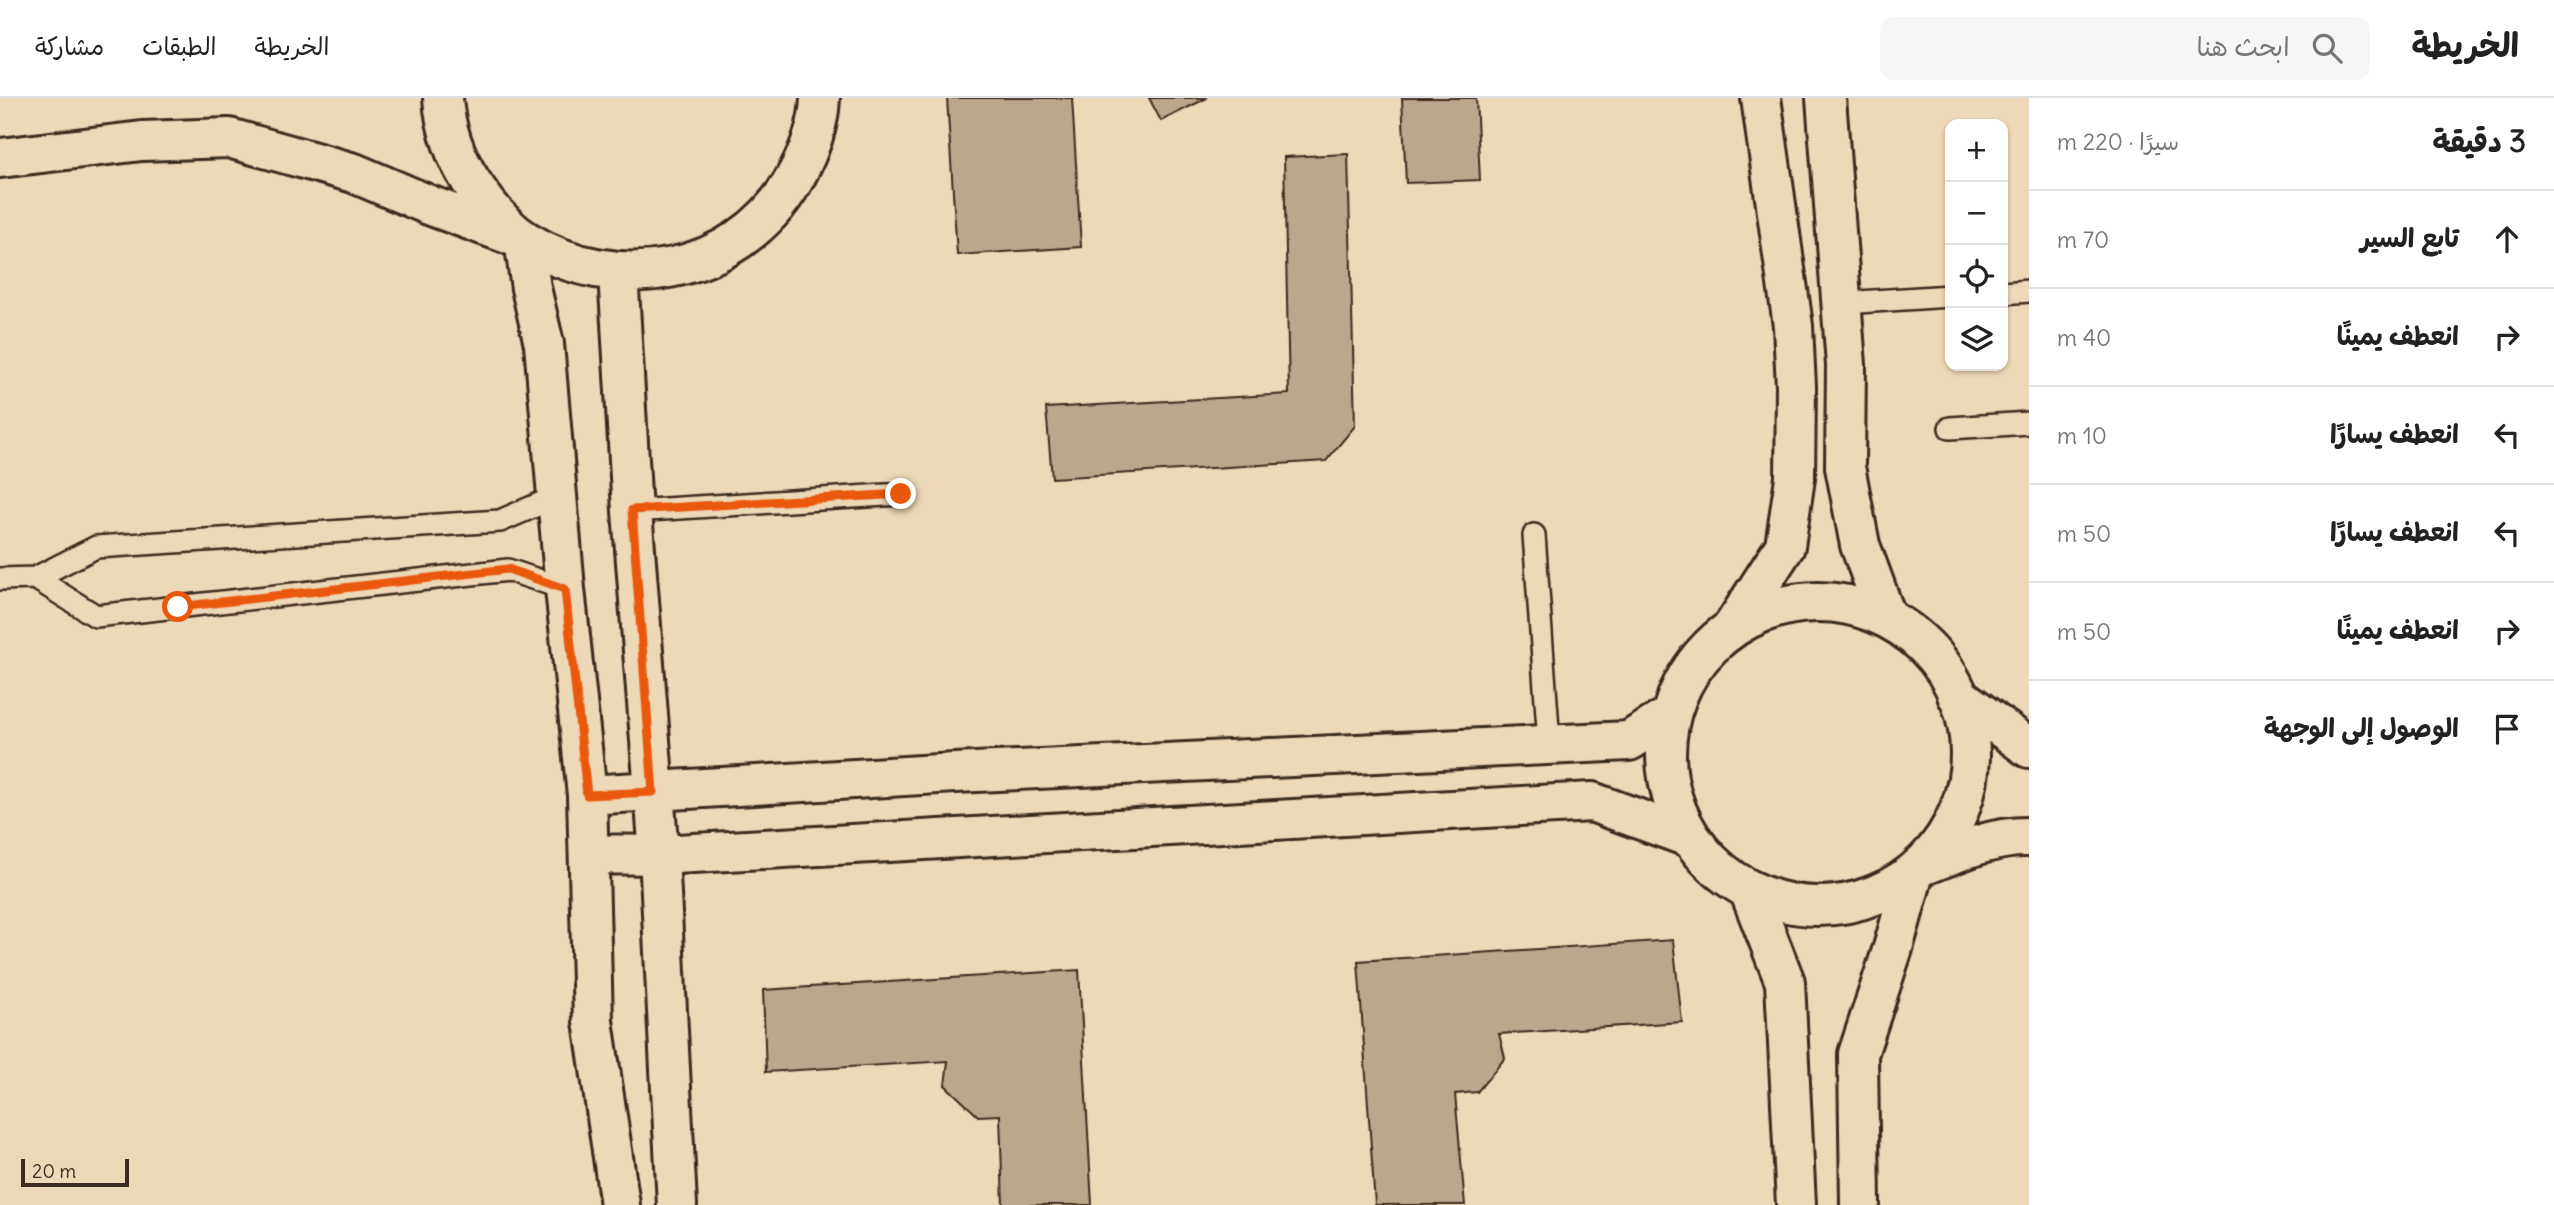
<!DOCTYPE html>
<html lang="ar">
<head>
<meta charset="utf-8">
<style>
	:root { --surface:#fff; --page:#f6f6f6; --text:#222; --muted:#767676; --line:#e0e0e0 }
	body { margin:0; font-family:Delius,"Playpen Sans Arabic",sans-serif; background:var(--page); color:var(--text); direction:rtl }
	.controls { position:absolute; right:21px; top:21px; display:grid; overflow:hidden; border-radius:14px; box-shadow:0 2px 5px #0004 }
	.controls button { width:63px; height:63px; display:grid; place-items:center; padding:0; border:0; border-bottom:2px solid var(--line); background:var(--surface); color:var(--text); font:35px sans-serif }
	.scale { position:absolute; left:21px; bottom:18px; width:108px; box-sizing:border-box; padding-left:7px; border:4px solid #3b2a1e; border-top:0; font-size:19px; line-height:24px; white-space:nowrap; color:#3b2a1e; -webkit-text-stroke:5px #edd8b7; paint-order:stroke }
	.stop { position:absolute; width:21px; height:21px; margin:-16px; border:5px solid #ea580c; border-radius:50%; background:#fff }
	.stop.end { background:#ea580c; border-color:#fff; box-shadow:0 2px 7px #0008 }
	.list { margin:0; padding:0; list-style:none }
	h2 { display:flex; justify-content:space-between; align-items:center; height:91px; margin:0; padding:0 28px; font-size:30px }
	h2 small { font-size:23px; font-weight:400; color:var(--muted) }
	.list li { display:grid; grid-template-columns:46px 1fr auto; gap:21px; align-items:center; box-sizing:border-box; height:98px; padding:0 28px; border-top:2px solid var(--line) }
	.list b { display:block; font-size:26px; white-space:nowrap }
	.list em { font-size:23px; font-style:normal; color:var(--muted) }
	.icon { flex:none; width:38px; height:38px; fill:none; stroke:currentColor; stroke-width:2; stroke-linecap:round; stroke-linejoin:round }
	.map { position:relative; flex:none; width:2029px; height:1107px; overflow:hidden; direction:ltr }
	header { display:flex; align-items:center; gap:42px; box-sizing:border-box; height:98px; padding:0 35px; background:var(--surface); border-bottom:2px solid var(--line) }
	header strong { font-size:33px }
	nav { display:flex; gap:38px; margin-inline-start:auto; font-size:24px }
	.search { width:490px; height:63px; background:var(--page); display:flex; align-items:center; gap:18px; box-sizing:border-box; padding:0 24px; border-radius:14px; color:var(--muted); font-size:26px }
	main { display:flex }
	aside { flex:1; background:var(--surface) }
	.map>svg:first-child { display:block }
	.building { fill:#bba78c; stroke:#3b2a1e; stroke-width:2 }
	.lines { fill:none; stroke-linecap:round; stroke-linejoin:round }
	.lane-casing { stroke:#3b2a1e; stroke-width:26 }
	.secondary-casing { stroke:#3b2a1e; stroke-width:44 }
	.lane { stroke:#edd8b7; stroke-width:21 }
	.secondary { stroke:#edd8b7; stroke-width:38 }
	.route { stroke:#ea580c; stroke-width:9 }
</style>
</head>
<body>
<header>
<strong>الخريطة</strong>
<div class="search"><svg class="icon" aria-label="search" viewBox="0 0 24 24"><circle cx="10" cy="10" r="6"/><path d="M15 15l6 6"/></svg>ابحث هنا</div>
<nav><a>الخريطة</a><a>الطبقات</a><a>مشاركة</a></nav>
</header>
<main>
<aside>
<h2>3 دقيقة<small>سيرًا · 220 m</small></h2>
<ul class="list">
<li><svg class="icon" aria-label="ahead" viewBox="0 0 24 24"><path d="M12 20V5M6 11l6-6 6 6"/></svg><div><b>تابع السير</b></div><em>70 m</em></li>
<li><svg class="icon" aria-label="right" viewBox="0 0 24 24"><path d="M7 20v-9h11M14 6l5 5-5 5"/></svg><div><b>انعطف يمينًا</b></div><em>40 m</em></li>
<li><svg class="icon" aria-label="left" viewBox="0 0 24 24"><path d="M17 20v-9H6M10 6l-5 5 5 5"/></svg><div><b>انعطف يسارًا</b></div><em>10 m</em></li>
<li><svg class="icon" aria-label="left" viewBox="0 0 24 24"><path d="M17 20v-9H6M10 6l-5 5 5 5"/></svg><div><b>انعطف يسارًا</b></div><em>50 m</em></li>
<li><svg class="icon" aria-label="right" viewBox="0 0 24 24"><path d="M7 20v-9h11M14 6l5 5-5 5"/></svg><div><b>انعطف يمينًا</b></div><em>50 m</em></li>
<li><svg class="icon" aria-label="arrive" viewBox="0 0 24 24"><path d="M6 21V4h12l-3 4 3 4H6"/></svg><div><b>الوصول إلى الوجهة</b></div></li>
</ul>
</aside>
<div class="map">
<svg width="2029" height="1107" viewBox="0 0 2029 1107">
	<rect width="100%" height="100%" fill="#edd8b7"/>
	<filter id="ink" filterUnits="userSpaceOnUse"><feTurbulence type="fractalNoise" baseFrequency=".0143" numOctaves="2"/><feDisplacementMap in="SourceGraphic" scale="14" xChannelSelector="R" yChannelSelector="G"/><feConvolveMatrix kernelMatrix="1 2 1 2 8 2 1 2 1" color-interpolation-filters="sRGB"/></filter>
	<g filter="url(#ink)">
		<!-- building -->
		<path class="building" d="M947 0H1072L1081 149 957 157Z
			M1149 0H1207L1161 23Z
			M1402 0H1476L1480 82 1406 85Z
			M1348 56 1355 328 1326 363 1052 380 1046 310 1289 296 1284 59Z
			M1673 842 1682 924 1499 936 1505 960 1477 994 1455 996 1465 1107H1375L1358 863Z
			M1079 872 1092 1107H1003L1000 1017 978 1018 945 987 948 963 766 974 763 892Z"/>
		<g class="lines">
			<defs>
				<path id="lane" d="M2003 195 2029 193
					M1843 205 1950 198
					M1950 330 2029 325
					M632 413 901 396
					M1534 437 1549 645
					M35 480 96 518 508 472 565 491
					M0 481 35 480 96 449 500 423 558 398"/>
				<path id="secondary" d="M443 0C445 30 455 59 472 85 486 106 503 129 526 143 615 198 736 178 792 85 807 59 819 31 820 0
					M1826 0 1846 267 1845 369 1860 447 1886 518
					M0 60 142 43 229 40 354 75 429 107 524 142 531 190 544 246 565 491 587 697 593 923 620 1107
					M618 174 632 413 659 757 677 1107
					M1666 656a152 152 0 1 1 304 0a152 152 0 1 1-304 0Z
					M1733 529 1785 448 1795 380 1796 289 1793 228 1761 0
					M1957 597 2029 650
					M587 697 955 675 1629 643 1671 617
					M589 756 659 757 1592 704 1691 740
					M1922 768C1957 755 1991 738 2029 739
					M1749 792 1785 884 1796 1107
					M1860 1107 1858 956 1893 850 1914 775"/>
			</defs>
			<!-- lane casing -->
			<use href="#lane" class="lane-casing"/>
			<!-- secondary casing -->
			<use href="#secondary" class="secondary-casing"/>
			<!-- lane -->
			<use href="#lane" class="lane"/>
			<!-- secondary -->
			<use href="#secondary" class="secondary"/>
		</g>
	</g>
	<g class="lines" filter="url(#ink)">
		<!-- route -->
		<path class="route" d="M178 509 508 471 565 491 587 697 653 694 632 412 901 396"/>
	</g>
</svg>
<div class="controls">
<button>+</button>
<button>−</button>
<button><svg class="icon" aria-label="locate" viewBox="0 0 24 24"><circle cx="12" cy="12" r="6"/><path d="M12 2v4M12 18v4M2 12h4M18 12h4"/></svg></button>
<button><svg class="icon" aria-label="layers" viewBox="0 0 24 24"><path d="M12 4l9 5-9 5-9-5zM3 14l9 5 9-5"/></svg></button>
</div>
<div class="scale">20 m</div>
<div class="stop" style="left:178px;top:509px"></div>
<div class="stop end" style="left:901px;top:396px"></div>
</div>
</main>
</body>
</html>
